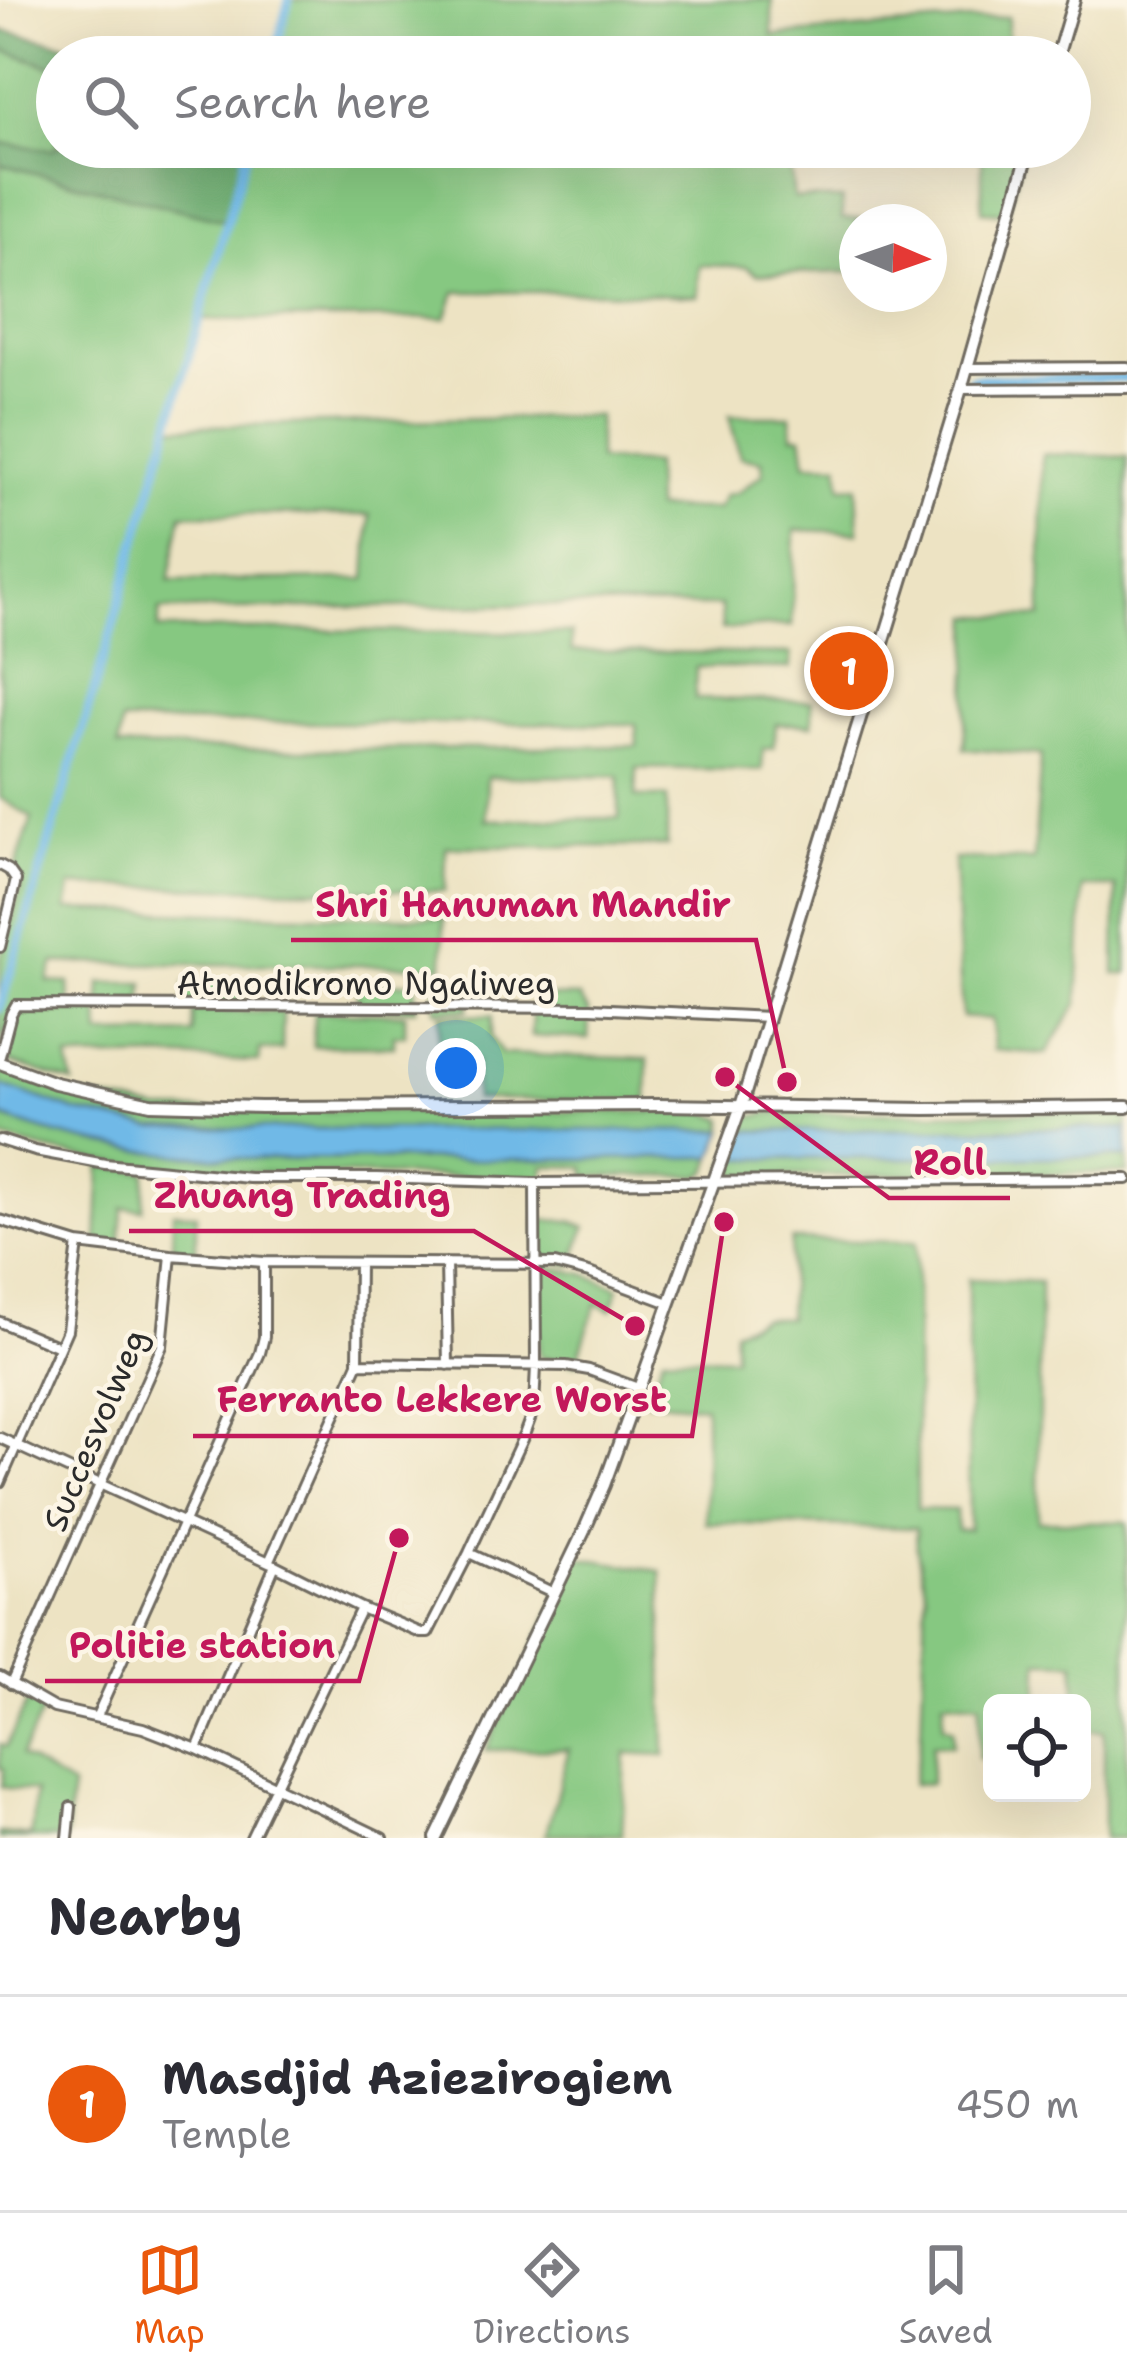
<!DOCTYPE html>
<html lang="en">
<head>
<meta charset="utf-8">
<style>
	:root { --surface:#fff; --page:#f2f2f3; --text:#2b2b33; --muted:#7c7c81; --line:#e1e1e2; --accent:#ea580c }
	body { margin:0; font-family:"Shantell Sans",sans-serif; background:var(--page); color:var(--text) }
	.controls { position:absolute; right:36px; bottom:36px; display:grid; overflow:hidden; border-radius:18px; box-shadow:0 12px 48px #0002 }
	.controls button { width:108px; height:108px; display:grid; place-items:center; padding:0; border:0; border-bottom:3px solid var(--line); background:var(--surface); color:var(--text); font:60px sans-serif }
	.compass { position:absolute; left:839px; top:204px; width:108px; height:108px; border-radius:50%; background:var(--surface); box-shadow:0 12px 48px #0002; rotate:92deg }
	.you { position:absolute; left:456px; top:1068px; width:42px; height:42px; margin:-30px; border:9px solid #fff; border-radius:50%; background:#1a73e8; box-shadow:0 0 0 18px #1a73e833 }
	.badge { display:grid; place-items:center; width:78px; height:78px; border-radius:50%; background:var(--accent); color:#fff; font-size:39px; font-weight:700 }
	.pin { position:absolute; translate:-50% -50%; border:6px solid #fff; box-shadow:0 3px 12px #0006 }
	.list { margin:0; padding:0; list-style:none }
	h2 { display:flex; justify-content:space-between; align-items:center; height:156px; margin:0; padding:0 48px; font-size:51px }
	h2 small { font-size:39px; font-weight:400; color:var(--muted) }
	.list li { display:grid; grid-template-columns:78px 1fr auto; gap:36px; align-items:center; box-sizing:border-box; height:216px; padding:0 48px; border-top:3px solid var(--line) }
	.list b { display:block; font-size:45px; white-space:nowrap }
	.list p { margin:0; font-size:39px; white-space:nowrap; color:var(--muted) }
	.list em { font-size:39px; font-style:normal; color:var(--muted) }
	.icon { flex:none; width:66px; height:66px; fill:none; stroke:currentColor; stroke-width:2; stroke-linecap:round; stroke-linejoin:round }
	.map { position:relative; flex:none; width:1127px; height:1838px; overflow:hidden }
	.search { position:absolute; background:var(--surface); box-shadow:0 12px 48px #0002; left:36px; right:36px; top:36px; height:132px; display:flex; align-items:center; gap:30px; box-sizing:border-box; padding:0 42px; border-radius:66px; color:var(--muted); font-size:45px }
	.sheet { height:372px; background:var(--surface) }
	nav { display:flex; justify-content:space-around; align-items:center; box-sizing:border-box; height:168px; border-top:3px solid var(--line); background:var(--surface); font-size:33px; color:var(--muted) }
	nav a { display:grid; justify-items:center; gap:6px }
	nav .on { color:var(--accent) }
	.map>svg:first-child { display:block }
	.green { fill:#86c881; stroke:#587a56; stroke-width:3; fill-rule:evenodd }
	.forest { fill:#6cac6f; stroke:#4c6c4d; stroke-width:3 }
	.water { fill:#6fb9e7; stroke:#4d7289; stroke-width:3 }
	.lines { fill:none; stroke-linecap:round; stroke-linejoin:round }
	.canal { stroke:#6fb9e7; stroke-width:9 }
	.minor-casing { stroke:#6f6b60; stroke-width:14 }
	.tertiary-casing { stroke:#6f6b60; stroke-width:16 }
	.minor { stroke:#fff; stroke-width:8 }
	.tertiary { stroke:#fff; stroke-width:10 }
	.labels { text-anchor:middle; dominant-baseline:central; stroke-width:9; stroke-linejoin:round; paint-order:stroke }
	.street-label { font-size:33px; fill:#2b2b2b; stroke:#fcf5e5 }
	.leader { fill:none; stroke:#c2185b; stroke-width:4.5 }
	.callout-dot { fill:#c2185b; stroke:#fcf5e5; stroke-width:4.5 }
	.callout-label { font-size:36px; text-anchor:middle; font-weight:bold; fill:#c2185b; stroke:#fcf5e5; stroke-width:9; stroke-linejoin:round; paint-order:stroke }
</style>
</head>
<body>
<div class="map">
<svg width="1127" height="1838" viewBox="0 0 1127 1838">
	<rect width="100%" height="100%" fill="#fcf5e5"/>
	<filter id="ink" filterUnits="userSpaceOnUse"><feTurbulence type="fractalNoise" baseFrequency=".00833" numOctaves="2"/><feDisplacementMap in="SourceGraphic" scale="24" xChannelSelector="R" yChannelSelector="G"/><feConvolveMatrix kernelMatrix="1 2 1 2 8 2 1 2 1" color-interpolation-filters="sRGB"/></filter>
	<filter id="wash" filterUnits="userSpaceOnUse"><feTurbulence type="fractalNoise" baseFrequency=".004" numOctaves="4" result="noise"/><feDisplacementMap in="SourceGraphic" scale="48" xChannelSelector="R" yChannelSelector="G"/><feGaussianBlur stdDeviation="2.7" result="paint"/><feColorMatrix in="noise" values="0 0 0 0 0 0 0 0 0 0 0 0 0 0 0 0 0 1.4 0 .05"/><feComposite in="paint" operator="in"/></filter>
	<g filter="url(#wash)">
		<rect width="100%" height="100%" fill="#ede3c3"/>
		<!-- green -->
		<path class="green" d="M289 0H772V36L1008 17 1007 50H991L990 57H274Z
			M0 49 53 67 57 74V146L54 150 0 143Z
			M248 147H1025L1007 213 982 211V156L827 162 825 153 789 160 794 198 842 199V219H864V222H857V272L757 274 747 267 699 265 698 296 600 292H455L446 318 198 320 169 427 598 416V460L654 464 655 509H718L725 495 737 493 763 474 762 461 740 457 729 416H791L792 435 802 436 806 463 839 464 841 487 857 486 859 532 795 530 792 626C768 624 746 629 722 629L721 606 512 605 160 610 158 629 571 633 572 651 791 654 790 668 696 667 695 699 812 701V725L776 724 774 748 763 749 762 770 637 768 636 797H667V846L446 847 445 891 71 886 67 910 444 918 443 966 54 963 48 982 69 983 70 1006 16 1005 0 1043V959L21 887 15 869 32 818 0 798V164L225 221ZM182 514 370 515 366 579 169 581ZM122 722 636 724 637 746 302 750 118 747ZM619 776V818L486 820 487 777Z
			M1042 454 1127 457V974H1115L1116 887H1083L1078 1003 1046 1054 994 1050 992 1019 962 1017 954 859 1034 860 1041 755 964 749 971 616 1041 617Z
			M101 983H144L142 1006H100Z
			M185 983H243V1006L185 1007Z
			M358 983H415L416 1009 357 1007Z
			M435 983H443L444 987 468 988V1010H435Z
			M539 996 579 997 589 1012 588 1039 531 1036 533 1001Z
			M17 1010 99 1011 100 1035 193 1034V1011L283 1012 282 1050H260L259 1062 161 1057 68 1059 73 1083 4 1060 2 1056 14 1014Z
			M314 1012 405 1014V1035H394V1046H313Z
			M440 1015 492 1016 491 1037 502 1054 648 1059 647 1101 475 1099 476 1061 438 1060Z
			M0 1068 52 1089 159 1110 705 1112 724 1119V1131L152 1128 78 1112 0 1085Z
			M1127 1112V1128L739 1131 743 1119 768 1113Z
			M0 1116C126 1164 250 1159 382 1159 492 1160 603 1159 713 1157L708 1172 700 1176H586L585 1167 544 1166 543 1178C469 1177 395 1175 321 1174 214 1173 102 1170 0 1137Z
			M1127 1157V1173L741 1176 724 1169 728 1159Z
			M101 1166 146 1172 143 1209 123 1208 120 1245 97 1242Z
			M173 1212 196 1214V1255L172 1253Z
			M537 1220 572 1221 586 1227 572 1265 543 1259 540 1256Z
			M791 1240 916 1242 917 1509 956 1510 957 1530 969 1529 968 1279 1040 1282 1038 1521 1127 1522V1838H1104V1731L1082 1730V1703H1076L1075 1662 1039 1661 1038 1703H992V1759L979 1758 980 1703 944 1700 943 1725 953 1729V1745L933 1744 930 1784H913L921 1737 926 1593 917 1550 916 1528 706 1523 705 1406 647 1401 663 1356 734 1357V1330L762 1318H788Z
			M544 1266 584 1274 619 1288 611 1310 596 1304 576 1364 539 1356 538 1273Z
			M576 1557 661 1571 665 1755 626 1753 622 1835 546 1834 569 1749 486 1750Z
			M29 1698 44 1707 21 1756 72 1787 66 1838H0V1833L31 1836 35 1792 2 1787 4 1769 0 1768V1744L6 1747Z"/>
		<!-- forest -->
		<path class="forest" d="M0 30 125 57H57V74L52 66 0 49Z
			M0 143 53 150 57 146 248 147 225 221 0 164Z"/>
		<!-- water -->
		<path class="water" d="M0 1085 78 1112 152 1128 724 1131 713 1157C603 1159 492 1160 382 1159 250 1159 126 1164 0 1116Z
			M1127 1128V1157L728 1159 739 1131Z"/>
		<g class="lines">
			<!-- canal -->
			<path class="canal" d="M274 57 289 0
				M972 379 1127 378
				M0 1008 114 622 248 147"/>
		</g>
	</g>
	<g filter="url(#ink)">
		<g class="lines">
			<defs>
				<path id="minor" d="M967 368 1127 367
					M961 389 1127 388
					M0 865 9 870 16 880 0 947
					M0 1056 11 1014 16 1005 591 1008 768 1017
					M0 1140 35 1151 105 1164 249 1178H376L535 1183 1127 1179
					M0 1220 78 1244 171 1255 264 1262 555 1264 589 1273 669 1303
					M446 1263 448 1365
					M0 1322 59 1347
					M358 1363 566 1366 589 1370 638 1388
					M0 1438 269 1562 361 1608 421 1633H428L469 1553 524 1435 534 1408 536 1366 535 1183
					M0 1483 67 1330 78 1244
					M469 1553 554 1593
					M269 1562 358 1363 359 1263
					M0 1677 54 1708 143 1728 197 1749 383 1838
					M11 1684 162 1346 171 1255
					M97 1716 260 1353 264 1337V1262
					M197 1749 275 1565
					M68 1838 71 1807
					M251 1838 361 1608"/>
				<path id="tertiary" d="M1057 57 1074 0
					M0 1063 55 1083 151 1104 261 1107 658 1105 925 1109 1127 1107
					M436 1838 584 1531 604 1485 741 1106 961 389 1030 147"/>
			</defs>
			<!-- minor casing -->
			<use href="#minor" class="minor-casing"/>
			<!-- tertiary casing -->
			<use href="#tertiary" class="tertiary-casing"/>
			<!-- minor -->
			<use href="#minor" class="minor"/>
			<!-- tertiary -->
			<use href="#tertiary" class="tertiary"/>
		</g>
	</g>
	<g class="labels">
		<!-- street labels -->
		<g class="street-label">
			<text x="366" y="983">Atmodikromo Ngaliweg</text>
			<text transform="translate(95 1430) rotate(-67)">Succesvolweg</text>
		</g>
	</g>
	<!-- callouts -->
	<path class="leader" d="M787 1082L756 940H291M725 1077L889 1198H1010M635 1326L474 1231H129M724 1222L692 1436H193M399 1538L359 1681H45"/>
	<g class="callout-dot">
		<circle cx="787" cy="1082" r="12"/>
		<circle cx="725" cy="1077" r="12"/>
		<circle cx="635" cy="1326" r="12"/>
		<circle cx="724" cy="1222" r="12"/>
		<circle cx="399" cy="1538" r="12"/>
	</g>
	<g class="callout-label">
		<text x="523" y="917">Shri Hanuman Mandir</text>
		<text x="950" y="1175">Roll</text>
		<text x="302" y="1208">Zhuang Trading</text>
		<text x="442" y="1412">Ferranto Lekkere Worst</text>
		<text x="202" y="1658">Politie station</text>
	</g>
</svg>
<div class="controls">
<button><svg class="icon" aria-label="locate" viewBox="0 0 24 24"><circle cx="12" cy="12" r="6"/><path d="M12 2v4M12 18v4M2 12h4M18 12h4"/></svg></button>
</div>
<svg class="compass" viewBox="-18 -18 36 36"><path d="M0-13l5 13h-10z" fill="#e53935"/><path d="M0 13l5-13h-10z" fill="#7c7c81"/></svg>
<div class="you"></div>
<div class="pin badge" style="left:849px;top:671px">1</div>
<div class="search"><svg class="icon" aria-label="search" viewBox="0 0 24 24"><circle cx="10" cy="10" r="6"/><path d="M15 15l6 6"/></svg>Search here</div>
</div>
<section class="sheet">
<h2>Nearby<small></small></h2>
<ul class="list">
<li><span class="badge">1</span><div><b>Masdjid Aziezirogiem</b><p>Temple</p></div><em>450 m</em></li>
</ul>
</section>
<nav>
<a class="on"><svg class="icon" aria-label="map" viewBox="0 0 24 24"><path d="M3 6l6-2 6 2 6-2v14l-6 2-6-2-6 2zM9 4v14M15 6v14"/></svg>Map</a>
<a><svg class="icon" aria-label="directions" viewBox="0 0 24 24"><path d="M12 3l9 9-9 9-9-9zM9 14v-3h6M13 9l2 2-2 2"/></svg>Directions</a>
<a><svg class="icon" aria-label="saved" viewBox="0 0 24 24"><path d="M7 4h10v16l-5-4-5 4z"/></svg>Saved</a>
</nav>
</body>
</html>
